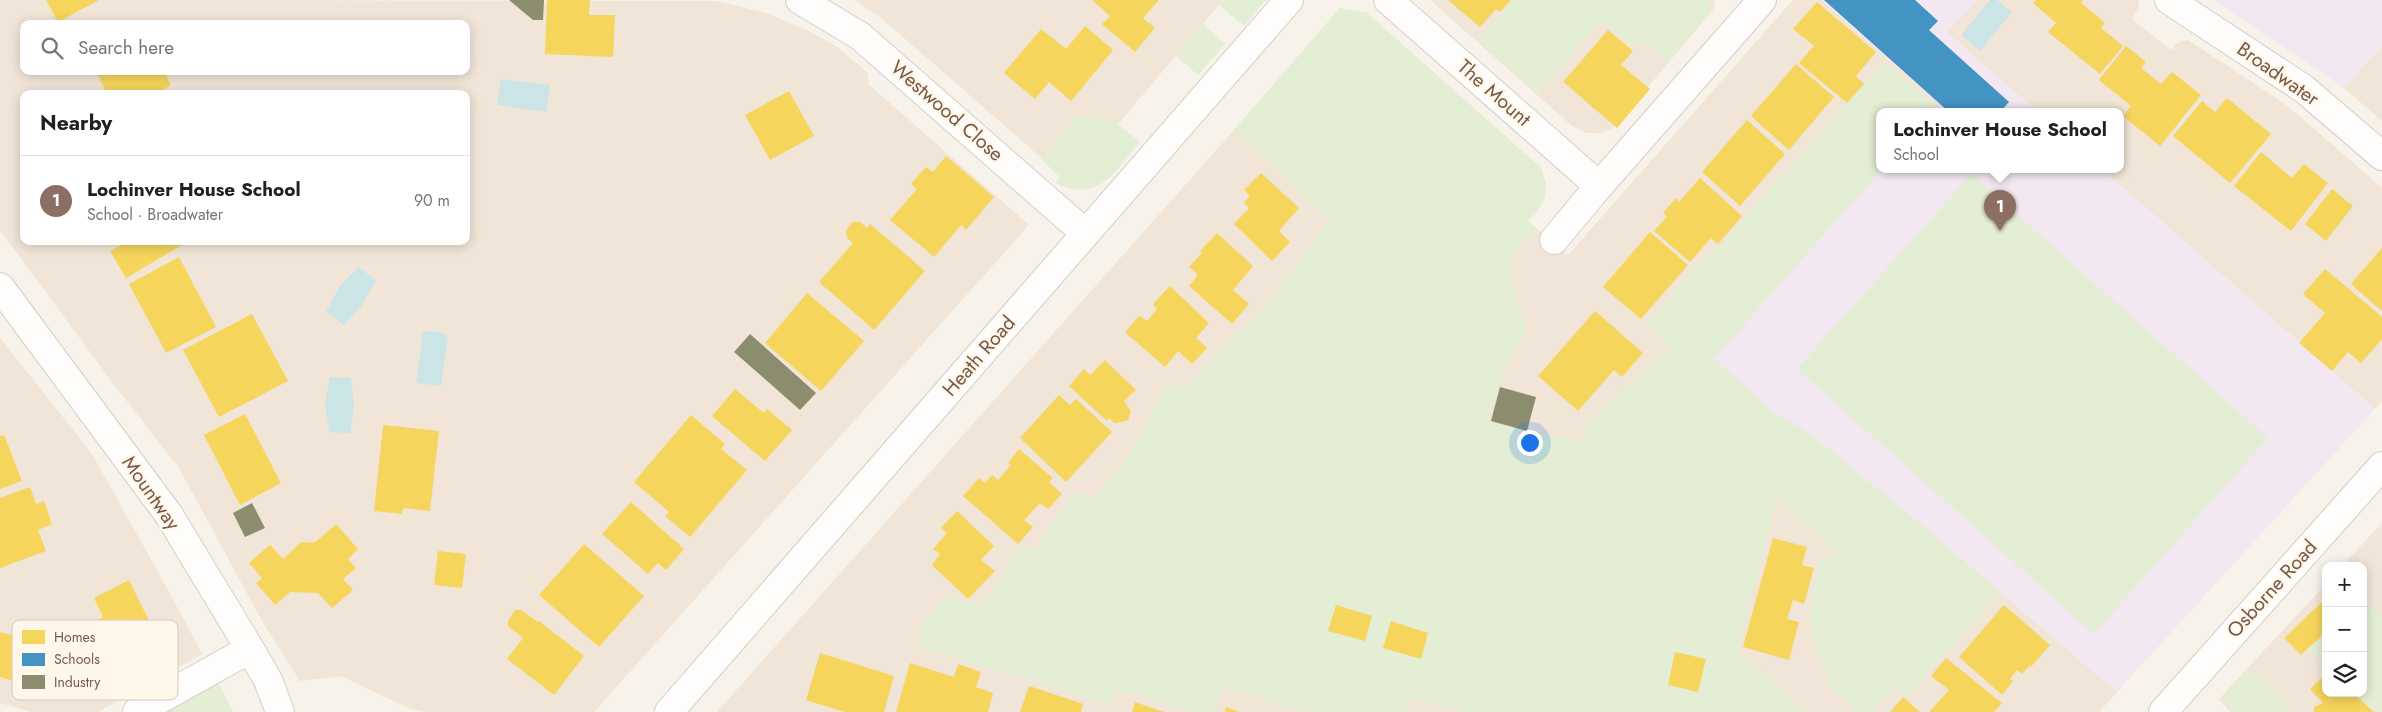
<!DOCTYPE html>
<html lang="en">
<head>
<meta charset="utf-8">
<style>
	:root { --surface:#fff; --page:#f2f2f2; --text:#202124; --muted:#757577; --line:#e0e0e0; --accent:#1a73e8 }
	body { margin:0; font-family:Jost,sans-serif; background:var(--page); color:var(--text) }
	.controls { position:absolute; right:15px; bottom:15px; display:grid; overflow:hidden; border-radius:10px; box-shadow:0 2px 12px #0003 }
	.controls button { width:45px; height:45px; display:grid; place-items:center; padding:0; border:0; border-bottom:1px solid var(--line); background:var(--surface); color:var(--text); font:25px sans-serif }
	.you { position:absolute; left:1529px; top:442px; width:18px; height:18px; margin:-12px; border:4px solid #fff; border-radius:50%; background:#1a73e8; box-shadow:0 0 0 8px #1a73e833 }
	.badge { display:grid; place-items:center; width:32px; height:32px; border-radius:50%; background:var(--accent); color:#fff; font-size:16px; font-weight:700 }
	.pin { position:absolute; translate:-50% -41px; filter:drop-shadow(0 1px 2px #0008) }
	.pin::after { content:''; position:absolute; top:26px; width:18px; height:15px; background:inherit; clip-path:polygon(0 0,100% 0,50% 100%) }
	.popup { position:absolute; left:1876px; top:108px; width:248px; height:65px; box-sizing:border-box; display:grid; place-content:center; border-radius:10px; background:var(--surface); filter:drop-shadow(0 1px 4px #0005); font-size:16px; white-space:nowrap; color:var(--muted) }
	.popup b { font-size:19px; color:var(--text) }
	.popup::after { content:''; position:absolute; left:50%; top:100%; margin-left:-10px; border:10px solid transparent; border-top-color:var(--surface) }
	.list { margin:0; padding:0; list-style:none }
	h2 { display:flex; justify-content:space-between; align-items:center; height:65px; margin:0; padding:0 20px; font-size:21px }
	h2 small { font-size:16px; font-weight:400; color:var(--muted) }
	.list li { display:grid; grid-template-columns:32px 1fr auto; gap:15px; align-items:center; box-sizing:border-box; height:90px; padding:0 20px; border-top:1px solid var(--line) }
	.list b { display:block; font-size:19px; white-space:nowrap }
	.list p { margin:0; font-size:16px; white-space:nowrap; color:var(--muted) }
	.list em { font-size:16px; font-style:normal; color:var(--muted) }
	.icon { flex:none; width:28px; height:28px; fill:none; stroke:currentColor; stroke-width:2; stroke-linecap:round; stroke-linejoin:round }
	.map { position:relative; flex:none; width:2382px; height:712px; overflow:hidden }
	.search { position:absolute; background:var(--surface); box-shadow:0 2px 12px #0003; left:20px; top:20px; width:450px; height:55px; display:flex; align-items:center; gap:12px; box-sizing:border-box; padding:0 18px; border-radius:10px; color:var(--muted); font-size:19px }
	.panel { position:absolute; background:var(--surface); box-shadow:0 2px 12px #0003; left:20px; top:90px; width:450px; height:155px; border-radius:10px }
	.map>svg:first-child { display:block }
	.residential { fill:#f0e5d7; fill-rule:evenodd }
	.education { fill:#f3e8f2 }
	.green { fill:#e3eed4 }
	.water { fill:#cbe5e7 }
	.homes { fill:#f6d55c }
	.schools { fill:#4393c3 }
	.industry { fill:#8c8c6e }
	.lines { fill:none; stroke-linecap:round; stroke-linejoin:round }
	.street-casing { stroke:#d6cec6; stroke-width:30 }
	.street { stroke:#fefdfc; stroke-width:28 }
	.labels { text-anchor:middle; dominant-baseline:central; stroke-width:5; stroke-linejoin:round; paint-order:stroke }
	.street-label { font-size:20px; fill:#755949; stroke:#fff7ea }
	.key { fill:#fff7ea; stroke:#d6c8ba; stroke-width:1 }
	.key-label { font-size:14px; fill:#755949 }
</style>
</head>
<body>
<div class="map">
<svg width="2382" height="712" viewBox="0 0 2382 712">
	<rect width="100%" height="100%" fill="#f7f2ea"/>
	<!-- residential -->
	<path class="residential" d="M0 0 717 1 766 13 807 30 837 47 868 73V84L1029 225 594 712H427L410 709 341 676 300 681 262 621 179 468 115 386 0 230ZM24 24H466V71H24ZM24 94H466V241H24Z
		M854 0H1223L1069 182 880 17Z
		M1430 0H1715L1713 10 1613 128 1600 133H1586L1571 125Z
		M1793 0H1822L1939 104 1932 112H1880L1881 170 1714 359 1926 528 2117 692 2099 712H717L1235 129 1340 8 1367 13 1541 168 1546 183 1545 196 1536 213 1528 221 1568 255Z
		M1978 0H2139V6L2132 19 2171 50 2179 42 2188 40 2289 107 2382 188V401L2375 409 2103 170H2120V112H2038L1946 32Z
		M2382 46V121L2344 88Z
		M0 338 92 454 168 590 202 654 98 712H32L0 703Z
		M2382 523V712H2230L2219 699 2326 584V693H2363V566H2342Z"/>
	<!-- education -->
	<path class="education" d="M1822 0H1978L1947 32 2038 112H1932L1939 104Z
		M2213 0H2382V46L2344 88Z
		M1881 170H2103L2375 409 2117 692 1926 528 1812 435 1776 414 1714 359Z"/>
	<!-- green -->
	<path class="green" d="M1223 0H1266L1244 26 1219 5Z
		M1513 0H1710L1709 13 1668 61C1654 48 1651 43 1631 45L1601 21 1537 93 1478 40Z
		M1340 8 1367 13 1541 168C1549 191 1546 204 1528 221L1539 231C1533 236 1525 240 1520 246 1500 267 1522 306 1527 329 1509 357 1496 390 1487 421L1578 442 1591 421 1671 347 1647 324 1694 268 1720 245 1885 62 1936 107 1931 112H1880L1881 170 1714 359 1776 414 1812 435 1926 528 1999 592 1906 698 1893 688 1873 712H1854L1831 687 1811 633 1810 609 1819 562 1840 553 1777 498 1737 652 1807 712H1463L1411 697 1406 712H1314L1305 709 1302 712 1223 687 1214 712H1193L1116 689 1111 705 916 646 923 622 945 597 985 605 1019 547 1034 549 1077 492 1096 497 1137 444 1167 383 1184 389 1235 335 1265 309 1330 219 1312 204 1235 129Z
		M1203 24 1225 44 1198 75 1176 56Z
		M1087 116 1115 122 1140 142C1116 170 1098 205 1056 183L1060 177 1041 159 1077 117Z
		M1971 174 2268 438 2094 634 1797 369Z
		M2363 598 2382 615V712H2374L2353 693H2363Z
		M2326 632V666L2308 649Z
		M2250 669 2284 700 2288 712H2234L2222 699Z
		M217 680 233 712H158Z"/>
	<!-- water -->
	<path class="water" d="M1990 0H1997L2012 12 1980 51 1961 35Z
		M501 79 550 85 546 112 497 105Z
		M358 267 376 280 362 305 344 325 326 312 339 287Z
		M430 331 441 332 448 337 441 386 416 383 423 332Z
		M330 377 351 378 354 406 350 433 329 432 325 403Z"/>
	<!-- homes -->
	<path class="homes" d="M46 0H99L58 22Z
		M547 0H590L589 15H615L613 57 545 54Z
		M1092 0H1159L1143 18 1155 28 1135 52 1102 24 1110 16Z
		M1448 0H1511L1500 12 1496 9 1480 27Z
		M2036 0H2083L2081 3 2105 23 2101 28 2123 46 2100 74 2048 32 2056 23 2033 3Z
		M1817 2 1876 52 1856 76 1864 84 1847 103 1799 63 1814 46 1793 29Z
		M1085 26 1113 50 1071 101 1049 82 1035 99 1004 73 1041 29 1066 49Z
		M1608 30 1633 51 1621 65 1650 89 1617 128 1563 82Z
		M2126 46 2146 62 2141 68 2161 84 2172 72 2201 95 2160 146 2123 116 2131 106 2099 80Z
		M1796 64 1834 97 1789 150 1751 116Z
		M96 71H164L171 85 156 94H107Z
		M789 91 814 136 770 160 745 115Z
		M2227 98 2271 134 2230 183 2173 136 2202 101 2215 112Z
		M1747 120 1785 154 1740 206 1702 172Z
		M2261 152 2292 178 2304 164 2328 183 2291 231 2234 186Z
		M946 156 994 197 966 230 961 225 934 257 890 220 917 189 911 184 926 167 933 172Z
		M1261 173 1299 208 1279 231 1290 242 1272 261 1234 224 1249 208 1244 203 1250 196 1244 190Z
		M1700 178 1742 216 1718 244 1711 238 1690 262 1654 231 1667 217 1663 213 1676 198 1679 202Z
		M2332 189 2353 206 2326 241 2305 224Z
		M852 222H860L867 228 870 224 925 271 874 330 819 282 853 243 847 238 846 231Z
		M1650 232 1688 265 1641 319 1603 287Z
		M1217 233 1253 266 1233 290 1249 304 1232 324 1189 286 1198 275 1189 267 1202 253 1200 251Z
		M121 241H189L126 278 110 251 123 244Z
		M2382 248V311L2351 284Z
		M179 257 216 327 166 353 129 284Z
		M2325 269 2382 317V339L2361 363 2348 352 2332 371 2299 343 2325 313 2303 294Z
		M1170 286 1209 323 1196 338 1207 348 1192 364 1178 351 1165 367 1125 332 1139 316 1147 321 1157 309 1153 304Z
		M807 293 864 341 821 391 765 343Z
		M1595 311 1643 353 1622 377 1614 370 1578 411 1538 376Z
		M252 314 288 381 219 417 183 350Z
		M1105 360 1136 390 1124 401 1131 411 1128 420 1121 422 1114 423 1109 418 1107 421 1069 386 1084 369 1090 375Z
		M735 389 764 413 767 409 792 430 765 461 712 416Z
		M1059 395 1070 405 1076 399 1112 432 1066 482 1020 438Z
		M245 414 281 483 240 505 204 435Z
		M691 415 725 444 721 449 747 470 690 537 665 516 669 512 634 482Z
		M383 425 439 431 430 511 403 508 402 514 374 511Z
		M4 435 22 481 0 489V436Z
		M1019 449 1053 478 1049 482 1062 494 1048 509 1040 503 1024 520 1033 527 1018 544 963 496 979 478 985 483 992 475 998 480 1011 465 1008 463Z
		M30 487 36 504 44 501 52 524 38 530 46 551 0 568V498Z
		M631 502 684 549 666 570 658 563 648 574 602 534Z
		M957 511 994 546 981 560 995 571 968 599 932 565 940 554 933 549 947 533 941 528Z
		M336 524 358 549 348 559 356 568 343 579 353 590 332 608 318 593 290 592 275 605 256 583 262 578 249 563 270 545 283 559 301 542 314 543Z
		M1773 538 1807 547 1802 565 1814 568 1804 604 1793 600 1787 619 1799 622 1789 660 1743 647Z
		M584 544 644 596 599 647 539 595Z
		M438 551 466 554 462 588 434 585Z
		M129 580 159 641 68 687 60 638 103 617 94 598Z
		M2326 598V632L2301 655 2284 638Z
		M1336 605 1372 616 1365 641 1328 631Z
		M2004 605 2050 645 2031 667 2030 665 2022 674 2017 670 2010 679 2013 681 2002 695 1959 657Z
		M515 610H521L538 622 539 621 584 656 554 695 507 659 523 638 508 626V621Z
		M1391 621 1428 633 1421 659 1383 648Z
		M0 632 41 643 36 659 56 665 49 691 0 677Z
		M1675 652 1706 659 1698 692 1668 685Z
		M820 653 894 676 884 712H844L806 700Z
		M1946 658 2002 703 1994 712H1929L1949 690 1931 676Z
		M910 663 954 677 958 664 981 672 976 687 993 693 988 712H896Z
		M2326 674V693H2353L2374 712H2314V707L2323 703 2310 689Z
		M1029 686 1083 704 1081 712H1020Z
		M1903 697 1920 712H1890Z
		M1135 702 1164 712H1132Z
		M1226 707 1240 712H1225Z"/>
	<!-- schools -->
	<path class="schools" d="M1824 0H1915L1938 21 1929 30 2009 102 2000 112H1949Z"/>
	<!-- industry -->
	<path class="industry" d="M509 0H544L543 20H533Z
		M750 334 816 393 800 410 734 352Z
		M1500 387 1536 397 1527 431 1491 421Z
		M252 503 265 528 245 537 233 513Z"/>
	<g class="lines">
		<defs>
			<path id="street" d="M800 0 860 36 1085 233
				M1388 0 1599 186 1762 0
				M2169 0 2304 89 2382 156
				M1554 240 1599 186
				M0 287 169 515 250 649 268 680 280 712
				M137 712 250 649
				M669 712 1289 0
				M2163 712 2382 466"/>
		</defs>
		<!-- street casing -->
		<use href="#street" class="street-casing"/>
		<!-- street -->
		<use href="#street" class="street"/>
	</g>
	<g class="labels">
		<!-- street labels -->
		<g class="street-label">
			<text transform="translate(2278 74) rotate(35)">Broadwater</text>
			<text transform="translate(1494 93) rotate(41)">The Mount</text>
			<text transform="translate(947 111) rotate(41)">Westwood Close</text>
			<text transform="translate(979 356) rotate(-49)">Heath Road</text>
			<text transform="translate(151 493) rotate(55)">Mountway</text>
			<text transform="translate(2272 589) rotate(-48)">Osborne Road</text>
		</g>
	</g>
	<!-- legend -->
	<rect x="12" y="620" width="166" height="80" rx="8" class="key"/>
	<rect x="22" y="630" width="23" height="14" fill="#f6d55c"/>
	<rect x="22" y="653" width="23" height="13" fill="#4393c3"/>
	<rect x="22" y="675" width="23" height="14" fill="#8c8c6e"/>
	<g class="key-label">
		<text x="54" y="642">Homes</text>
		<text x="54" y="664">Schools</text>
		<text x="54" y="687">Industry</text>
	</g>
</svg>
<div class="controls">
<button>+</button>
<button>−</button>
<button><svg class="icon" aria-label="layers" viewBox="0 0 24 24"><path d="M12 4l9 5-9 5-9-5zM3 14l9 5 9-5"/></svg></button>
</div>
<div class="you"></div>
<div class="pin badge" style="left:2000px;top:231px;background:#8d6e63">1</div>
<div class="popup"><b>Lochinver House School</b>School</div>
<div class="search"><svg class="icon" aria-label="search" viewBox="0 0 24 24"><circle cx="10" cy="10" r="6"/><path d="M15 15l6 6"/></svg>Search here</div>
<section class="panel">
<h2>Nearby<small></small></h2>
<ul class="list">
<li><span class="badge" style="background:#8d6e63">1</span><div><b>Lochinver House School</b><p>School · Broadwater</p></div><em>90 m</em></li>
</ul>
</section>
</div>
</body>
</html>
